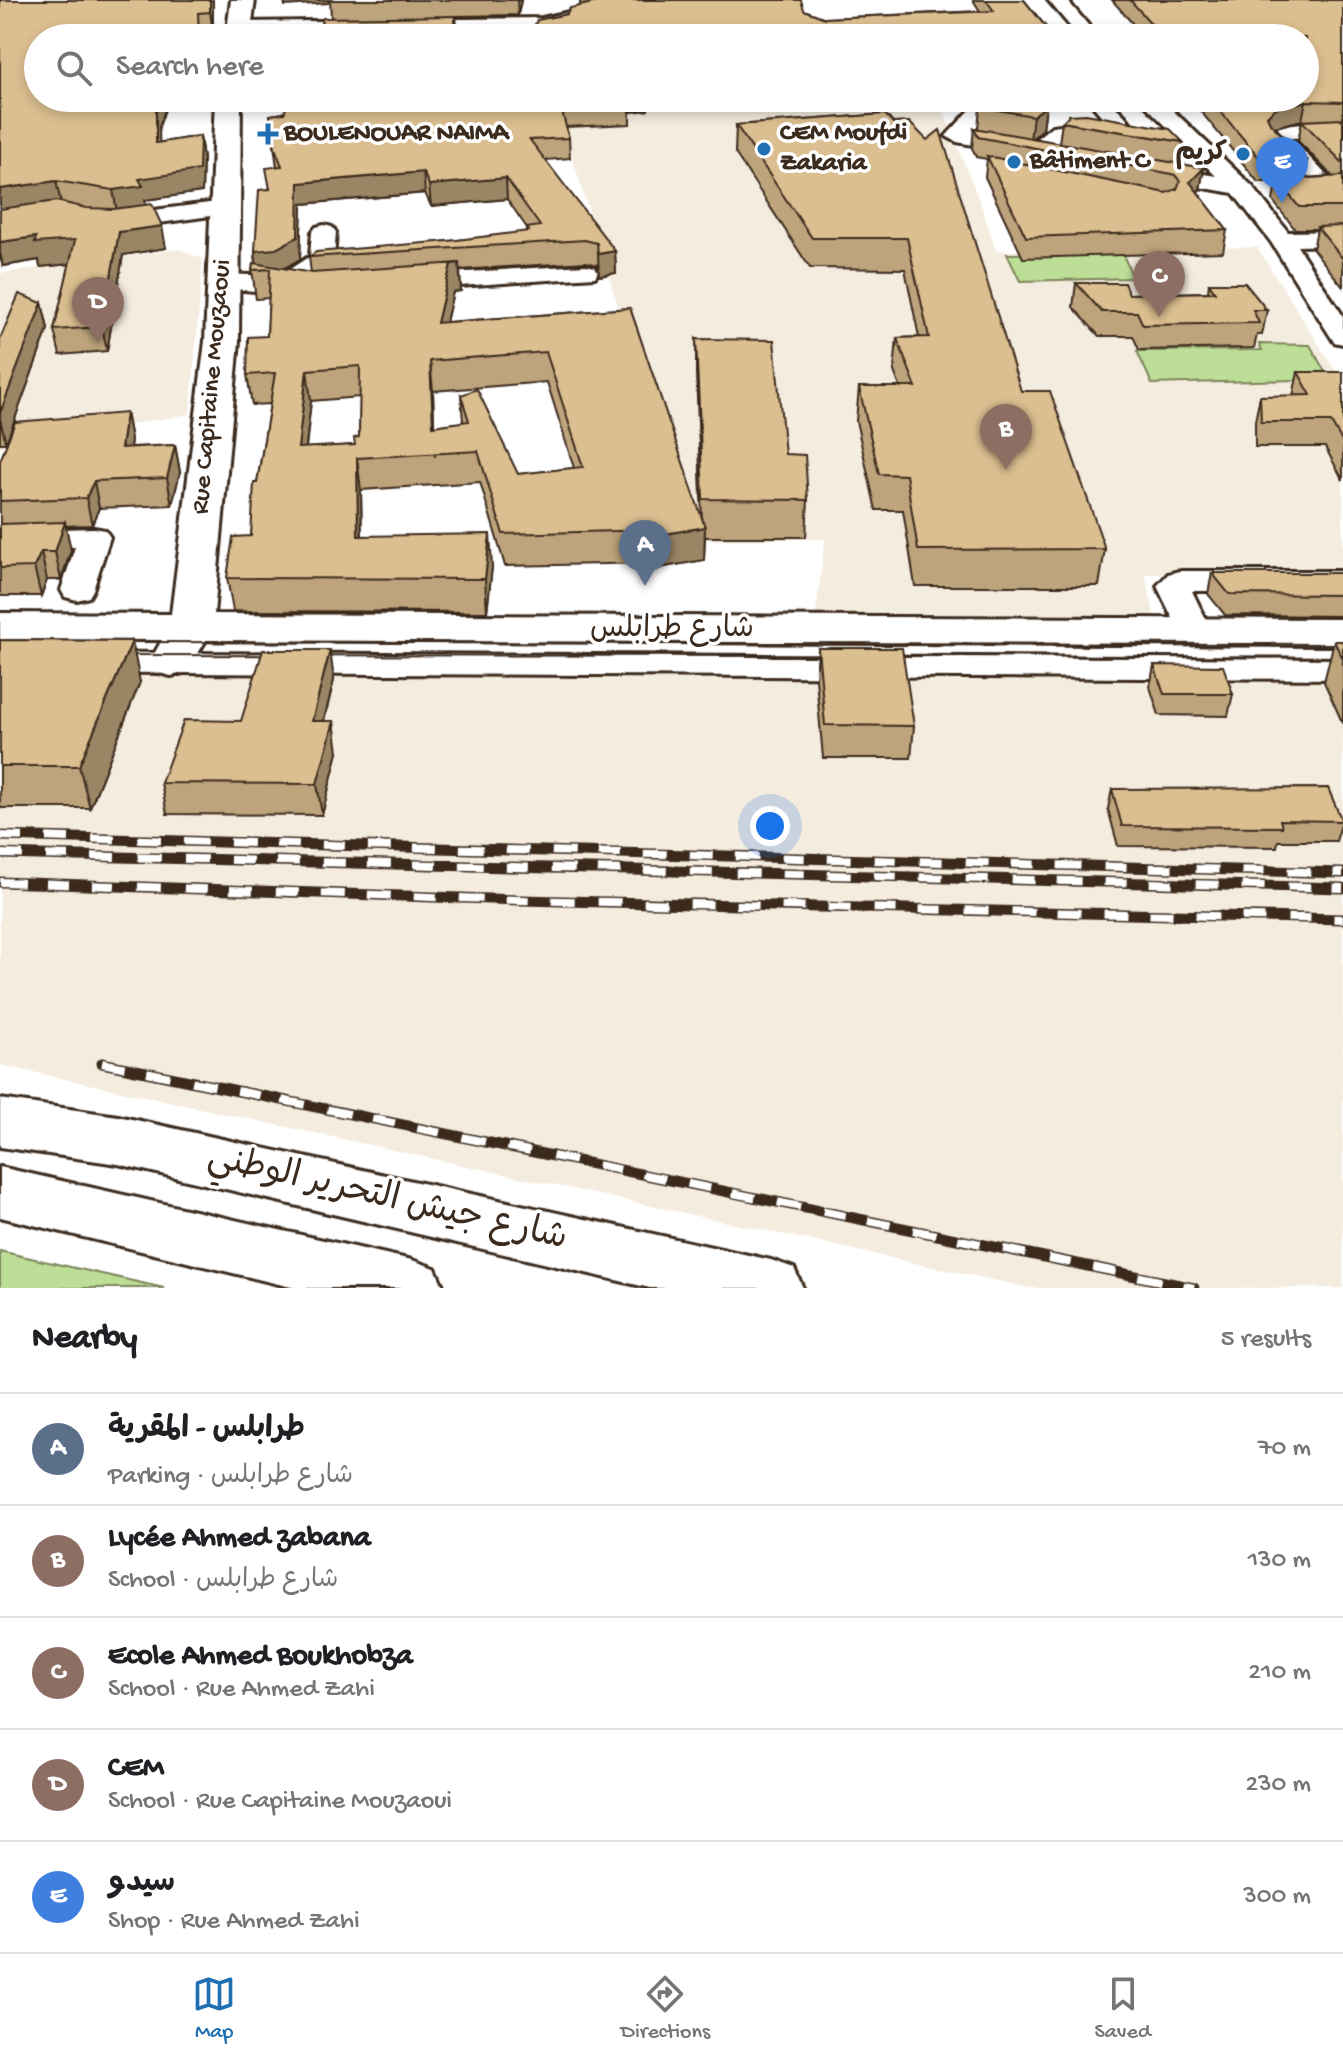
<!DOCTYPE html>
<html lang="en">
<head>
<meta charset="utf-8">
<style>
	:root { --surface:#fff; --page:#f2f2f2; --text:#202124; --muted:#757577; --line:#e0e0e0; --accent:#1f6fb2 }
	body { margin:0; font-family:"Gochi Hand","Playpen Sans Arabic",sans-serif; background:var(--page); color:var(--text) }
	.you { position:absolute; left:770px; top:826px; width:28px; height:28px; margin:-20px; border:6px solid #fff; border-radius:50%; background:#1a73e8; box-shadow:0 0 0 12px #1a73e833 }
	.badge { display:grid; place-items:center; width:52px; height:52px; border-radius:50%; background:var(--accent); color:#fff; font-size:26px; font-weight:700 }
	.pin { position:absolute; translate:-50% -66px; filter:drop-shadow(0 2px 4px #0008) }
	.pin::after { content:''; position:absolute; top:42px; width:28px; height:24px; background:inherit; clip-path:polygon(0 0,100% 0,50% 100%) }
	.list { margin:0; padding:0; list-style:none }
	h2 { display:flex; justify-content:space-between; align-items:center; height:104px; margin:0; padding:0 32px; font-size:34px }
	h2 small { font-size:26px; font-weight:400; color:var(--muted) }
	.list li { display:grid; grid-template-columns:52px 1fr auto; gap:24px; align-items:center; box-sizing:border-box; height:112px; padding:0 32px; border-top:2px solid var(--line) }
	.list b { display:block; font-size:30px; white-space:nowrap }
	.list p { margin:0; font-size:26px; white-space:nowrap; color:var(--muted) }
	.list em { font-size:26px; font-style:normal; color:var(--muted) }
	.icon { flex:none; width:44px; height:44px; fill:none; stroke:currentColor; stroke-width:2; stroke-linecap:round; stroke-linejoin:round }
	.map { position:relative; flex:none; width:1343px; height:1288px; overflow:hidden }
	.search { position:absolute; background:var(--surface); box-shadow:0 4px 12px #0003; left:24px; right:24px; top:24px; height:88px; display:flex; align-items:center; gap:20px; box-sizing:border-box; padding:0 28px; border-radius:44px; color:var(--muted); font-size:30px }
	.sheet { height:664px; background:var(--surface) }
	nav { display:flex; justify-content:space-around; align-items:center; box-sizing:border-box; height:112px; border-top:2px solid var(--line); background:var(--surface); font-size:22px; color:var(--muted) }
	nav a { display:grid; justify-items:center; gap:4px }
	nav .on { color:var(--accent) }
	.map>svg:first-child { display:block }
	.built { fill:#f4ecde }
	.green { fill:#bdde97; stroke:#7c845a; stroke-width:2 }
	.lines { fill:none; stroke-linecap:round; stroke-linejoin:round }
	.minor-casing { stroke:#3b2a1e; stroke-width:6 }
	.major-casing { stroke:#3b2a1e; stroke-width:6 }
	.highway-casing { stroke:#3b2a1e; stroke-width:6 }
	.minor { fill:#fff; fill-rule:evenodd }
	.major { fill:#fff; fill-rule:evenodd }
	.highway { fill:#fff; fill-rule:evenodd }
	.tram { stroke:#3b2a1e; stroke-width:2 }
	.rail-casing { stroke:#3b2a1e; stroke-width:11 }
	.rail { stroke:#fff; stroke-width:8; stroke-dasharray:23; stroke-linecap:butt }
	.wall { fill:#bda47c; stroke:#3b2a1e; stroke-width:2; fill-rule:evenodd }
	.shaded-wall { fill:#9a8665; stroke:#3b2a1e; stroke-width:2 }
	.building { fill:#dcbf90; stroke:#3b2a1e; stroke-width:2; fill-rule:evenodd }
	.poi-dot { fill:#1f6fb2; stroke:#fff; stroke-width:3 }
	.labels { text-anchor:middle; dominant-baseline:central; stroke-width:7; stroke-linejoin:round; paint-order:stroke }
	.far-poi-label { font-size:26px; font-weight:bold; fill:#3b2a1e; stroke:#fff; text-anchor:start }
	.far-street-label { font-size:26px; fill:#3b2a1e; stroke:#fff }
	.street-label { font-size:30px; fill:#3b2a1e; stroke:#fff }
	.near-street-label { font-size:36px; fill:#3b2a1e; stroke:#fff }
</style>
</head>
<body>
<div class="map">
<svg width="1343" height="1288" viewBox="0 0 1343 1288">
	<rect width="100%" height="100%" fill="#fff"/>
	<filter id="ink" filterUnits="userSpaceOnUse"><feTurbulence type="fractalNoise" baseFrequency=".0125" numOctaves="2"/><feDisplacementMap in="SourceGraphic" scale="16" xChannelSelector="R" yChannelSelector="G"/><feConvolveMatrix kernelMatrix="1 2 1 2 8 2 1 2 1" color-interpolation-filters="sRGB"/></filter>
	<g filter="url(#ink)">
		<!-- built -->
		<path class="built" d="M554 98H938L981 205 996 251 1257 247 1343 383V571L1145 574 1155 619 816 614 825 539 690 540Z
			M179 249 203 259 190 414 0 447V273Z
			M0 674 1343 681V1288H1030L0 1065Z"/>
		<!-- green -->
		<path class="green" d="M1122 252 1133 278 1020 281 1007 254Z
			M1259 344 1310 345 1329 379 1152 384 1137 351 1262 350Z
			M0 1251 4 1252 164 1288H0Z"/>
		<g class="lines">
			<defs>
				<path id="minor" d="M623 0H655L652 4 542 30 241 34 232 28 241 22 542 18Z
					M1048 0H1067L1099 38H1080Z
					M1138 98H1160L1253 187 1288 232 1343 231V245L1297 246 1343 316V344L1334 342 1271 242 1233 193 1147 178 1144 173 1147 168 1155 166 1216 176Z
					M1104 101C1115 104 1125 115 1132 125L1128 129 1065 136 1043 155 1035 156 1025 151 1017 153 957 142 946 136 971 109 978 107 988 113 972 132 1017 141 1027 146 1052 126 1105 120 1094 107Z
					M1343 124V136L1291 138 1336 185 1339 190 1336 195 1291 196 1288 191 1291 186 1310 184 1269 141 1266 136C1282 118 1321 124 1343 124Z
					M225 201 233 203 237 208 233 213 115 229 107 227 103 222 107 217 115 215Z
					M324 225 332 227 336 232 334 259 303 281 311 287 307 292 298 295 223 288 214 286 211 281 214 276 223 274 279 276 310 256 312 232 316 227Z
					M586 265 595 267 598 272 595 277 414 289 405 287 402 282 405 277 414 275Z
					M94 528 105 530 110 537 93 590 89 597 77 600 65 597 61 590 75 547 0 549V531Z
					M1179 571H1343V591H1192L1211 630 1206 637 1194 640 1182 637 1157 586 1168 574Z
					M0 652 1343 659V679L0 672Z"/>
				<path id="major" d="M231 0H255L250 38H226Z
					M215 98H241L239 341 214 614 1343 619V645L206 640 187 672 171 676 155 672 149 663 162 640 0 639V613L171 614 205 341Z"/>
				<path id="highway" d="M0 1099 118 1116 771 1260 794 1268 803 1288H650L118 1164 0 1147Z
					M0 1167 412 1260 435 1268 444 1288H295L0 1217Z"/>
			</defs>
			<!-- minor casing -->
			<use href="#minor" class="minor-casing"/>
			<!-- major casing -->
			<use href="#major" class="major-casing"/>
			<!-- highway casing -->
			<use href="#highway" class="highway-casing"/>
			<!-- minor -->
			<use href="#minor" class="minor"/>
			<!-- major -->
			<use href="#major" class="major"/>
			<!-- highway -->
			<use href="#highway" class="highway"/>
			<!-- tram -->
			<path class="tram" d="M111 642 1343 644
				M112 655 840 656
				M880 656 1343 657"/>
			<defs>
				<path id="rail" d="M0 836 1343 873
					M0 854 1343 888
					M0 882 519 900 1343 919
					M102 1063 1194 1288"/>
			</defs>
			<!-- rail casing -->
			<use href="#rail" class="rail-casing"/>
			<!-- rail -->
			<use href="#rail" class="rail"/>
		</g>
		<!-- wall -->
		<path class="wall" d="M0 0H213V31L201 32V38H38L159 127V143L200 136 203 158 202 192 145 200 146 205 166 248 123 255 107 351 60 355 54 330 70 264 40 267 39 260 3 266 1 260H0Z
			M330 0H521L518 15 456 16 457 34 331 18Z
			M580 0 804 10 825 18 980 11 973 0H1024L1055 38 567 14 580 6Z
			M1112 0H1343V287L1313 249 1317 229H1295L1273 201 1276 182H1258L1190 98H1305V38H1145ZM1302 120 1298 141 1332 176 1304 178 1307 160 1275 127Z
			M290 98H717L648 104V110L630 112V124L566 127 569 138 570 158 545 160 615 251 616 273 599 276 598 265 586 262 460 270 461 291 453 292 446 322 630 308 702 520 696 374V339L785 454 808 500 806 537H705L704 560 659 568 656 563 505 566 480 482 361 490 362 536 492 567 487 612 233 611 227 578 251 536 257 483 270 404 252 405 247 375 267 336 269 298 256 299 252 270 256 264 255 251 269 189 277 167 270 115 284 113ZM425 193 431 206 507 199 527 228V232L309 257 311 273 283 269 300 259 302 204ZM547 382 574 468 518 474 461 395 463 422 434 426 433 391ZM360 397 359 437 355 445 306 448 311 401Z
			M965 98H1116L1028 103 1046 106 1043 129 1032 138 1059 143 1062 122 1183 142 1179 164 1204 168 1200 189 1198 192 1227 230 1223 252 1023 258 985 177 987 159 976 157 972 148 974 128H978L980 107 981 105 971 106Z
			M885 114 1021 391 1105 549 1099 586H915L903 510H876L856 421 859 387H900L894 371 897 338 919 337 905 269 810 268 735 153 736 125Z
			M1076 283 1129 294 1208 292 1209 283 1267 310 1262 335H1257L1254 348 1139 350 1133 336H1099L1073 307Z
			M42 303 48 329 6 443H0V339Z
			M1298 372H1343V480L1325 447H1255V421L1260 396H1293Z
			M126 413 131 439 130 447 175 445 180 472 172 505 99 508 92 525 65 526 71 550 61 580H47L41 596H0V461Z
			M1212 573H1343V616L1225 615 1208 594Z
			M0 640 140 682 90 808H0Z
			M1334 641H1343V724L1324 682Z
			M818 648 914 726 911 758H823L816 679Z
			M1154 665 1233 694 1228 716 1159 715 1150 687Z
			M334 680 324 721 338 752 322 815 167 814 161 783 241 721Z
			M1112 789 1342 821 1336 841H1278L1277 847 1118 846 1108 809Z"/>
		<!-- shaded-wall -->
		<path class="shaded-wall" d="M210 0H213V31L210 12Z
			M284 0H329L328 3 285 6Z
			M517 0H521L518 15Z
			M580 0H601V2L580 7Z
			M456 16 457 34 456 38H450Z
			M159 98H169L159 127 160 165 156 143V106Z
			M629 98H717L648 104V110L630 112Z
			M1306 101 1302 120 1271 128 1267 116 1275 108Z
			M1046 106 1043 129 1030 140 1033 116Z
			M200 136 203 158 202 192 145 200 147 208 117 212 113 190 139 179Z
			M1204 168 1200 189 1186 203 1190 182Z
			M423 172 425 193 302 204 300 259 279 271 270 269 257 270 255 251 299 183Z
			M506 178 507 199 431 206 429 185Z
			M56 181 61 203 0 212V189Z
			M162 226 166 248 123 255 107 351 102 327 119 232Z
			M36 237 75 240 80 263 40 267 39 260 3 266 0 253V242Z
			M615 251 616 273 599 276 598 254Z
			M459 263 461 291 453 292 439 352 437 323 451 264Z
			M42 303 48 329 6 443 0 419V413Z
			M430 361 433 391 435 457 433 426Z
			M307 370 311 401 302 480 298 448Z
			M126 413 131 439 127 475 121 448Z
			M175 445 180 472 172 505 167 478Z
			M357 458 361 490 362 569 358 536Z
			M94 481 99 508 92 525 86 498Z
			M65 522 71 550 61 580 55 552Z
			M705 527 704 560 659 568V535Z
			M490 534 492 567 487 612 485 579Z
			M41 552 47 580 41 596 34 567Z
			M132 641 140 682 90 808 79 766Z
			M330 650 334 680 316 751 312 721Z
			M334 721 338 752 322 815 317 784Z"/>
		<!-- building -->
		<path class="building" d="M0 0H210V12L198 13 199 38H38V98H159L156 106V143L200 136 199 170 139 179 143 186 113 190 56 181 0 189Z
			M606 0H801L804 10 825 18 994 11 986 0H1024L1055 38H529L537 20 567 14 570 8Z
			M1130 0H1343V102L1306 101 1275 108 1267 116 1270 123 1307 160 1262 161 1209 98H1305V38H1164Z
			M456 16 450 38H315L323 18Z
			M290 98H629L630 104 561 108 569 138 530 140 615 251 598 254 597 243 585 240 309 257 316 252 449 241 529 231 527 228 540 226 506 178 429 185 423 172 299 183 298 237 276 249 255 251 259 190 270 189 266 168 282 166 275 148 270 115 284 113Z
			M989 98H1001L1046 106 1033 116 980 107Z
			M885 114 893 123 909 122 927 140 940 130 1021 391H1050L1105 549 918 550 906 475 879 474 859 387H916L897 338 929 337 907 238H812L736 125Z
			M1086 114 1170 129 1183 142 1062 122 1069 115Z
			M1343 119V163L1302 121Z
			M974 128 1204 168 1190 182 1227 230 1026 237 987 156 1166 193 1177 189 1180 181 1175 175 1167 173 978 137Z
			M1343 176V207H1299L1277 180Z
			M56 201 86 208 113 209 152 204 162 226 119 232 102 327 54 330 75 240 35 243 36 237 0 242V209Z
			M1343 226V259L1317 227Z
			M253 263 312 273 459 263 451 264 437 323 630 308 705 527 659 535 656 530 503 534 478 451 357 458 358 536 490 534 485 579 227 578 233 537 251 536 254 483H257L275 373 247 375 248 337 267 336 270 269 252 270ZM546 352 583 467 518 474 477 389 461 395 469 421 433 426 430 361ZM360 366 359 437 354 438 355 445 298 448 307 370Z
			M1076 283H1124L1129 294 1215 292 1209 283H1245L1267 310H1253L1259 323 1143 325 1137 312H1102Z
			M19 294 42 303 0 413V339Z
			M696 339 774 340 785 454 805 455 808 500 703 499Z
			M1298 372H1343V443L1331 422H1261L1260 396 1311 395Z
			M126 413 121 448 175 445 167 478 94 481 86 498 0 501V461L15 422Z
			M65 522 55 552H41L34 567 0 568V524Z
			M1212 573H1343V595L1229 594Z
			M0 640 132 641 79 766H0Z
			M1334 641H1343V659Z
			M818 648H902L914 726 825 725Z
			M263 650H330L312 721H334L317 784 161 783 184 720 241 721Z
			M1154 665 1223 666 1233 694H1164Z
			M1328 788 1342 821 1280 820 1282 827 1122 826 1112 789Z"/>
	</g>
	<!-- markers -->
	<g class="poi-dot">
		<path d="M264 122h8v8h8v8h-8v8h-8v-8h-8v-8h8z"/>
		<circle cx="764" cy="149" r="8"/>
		<circle cx="1243" cy="154" r="8"/>
		<circle cx="1014" cy="162" r="8"/>
	</g>
	<g class="labels">
		<!-- far-poi labels -->
		<g class="far-poi-label">
			<text x="284" y="134">BOULENOUAR NAIMA</text>
			<text x="780" y="134">CEM Moufdi<tspan x="780" dy="30">Zakaria</tspan></text>
			<text x="1227" y="154" text-anchor="end">كريم</text>
			<text x="1030" y="162">Bâtiment C</text>
		</g>
		<!-- far-street labels -->
		<g class="far-street-label">
			<text transform="translate(213 387) rotate(-85)">Rue Capitaine Mouzaoui</text>
		</g>
		<!-- street labels -->
		<g class="street-label">
			<text x="672" y="630">شارع طرابلس</text>
		</g>
		<!-- near-street labels -->
		<g class="near-street-label">
			<text transform="translate(387 1200) rotate(13)">شارع جيش التحرير الوطني</text>
		</g>
	</g>
</svg>
<div class="you"></div>
<div class="pin badge" style="left:645px;top:586px;background:#5c6f8a">A</div>
<div class="pin badge" style="left:1006px;top:470px;background:#8d6e63">B</div>
<div class="pin badge" style="left:1159px;top:317px;background:#8d6e63">C</div>
<div class="pin badge" style="left:98px;top:343px;background:#8d6e63">D</div>
<div class="pin badge" style="left:1282px;top:203px;background:#3f7fe0">E</div>
<div class="search"><svg class="icon" aria-label="search" viewBox="0 0 24 24"><circle cx="10" cy="10" r="6"/><path d="M15 15l6 6"/></svg>Search here</div>
</div>
<section class="sheet">
<h2>Nearby<small>5 results</small></h2>
<ul class="list">
<li><span class="badge" style="background:#5c6f8a">A</span><div><b>طرابلس - المقرية</b><p>Parking · شارع طرابلس</p></div><em>70 m</em></li>
<li><span class="badge" style="background:#8d6e63">B</span><div><b>Lycée Ahmed zabana</b><p>School · شارع طرابلس</p></div><em>130 m</em></li>
<li><span class="badge" style="background:#8d6e63">C</span><div><b>Ecole Ahmed Boukhobza</b><p>School · Rue Ahmed Zahi</p></div><em>210 m</em></li>
<li><span class="badge" style="background:#8d6e63">D</span><div><b>CEM</b><p>School · Rue Capitaine Mouzaoui</p></div><em>230 m</em></li>
<li><span class="badge" style="background:#3f7fe0">E</span><div><b>سيدو</b><p>Shop · Rue Ahmed Zahi</p></div><em>300 m</em></li>
</ul>
</section>
<nav>
<a class="on"><svg class="icon" aria-label="map" viewBox="0 0 24 24"><path d="M3 6l6-2 6 2 6-2v14l-6 2-6-2-6 2zM9 4v14M15 6v14"/></svg>Map</a>
<a><svg class="icon" aria-label="directions" viewBox="0 0 24 24"><path d="M12 3l9 9-9 9-9-9zM9 14v-3h6M13 9l2 2-2 2"/></svg>Directions</a>
<a><svg class="icon" aria-label="saved" viewBox="0 0 24 24"><path d="M7 4h10v16l-5-4-5 4z"/></svg>Saved</a>
</nav>
</body>
</html>
